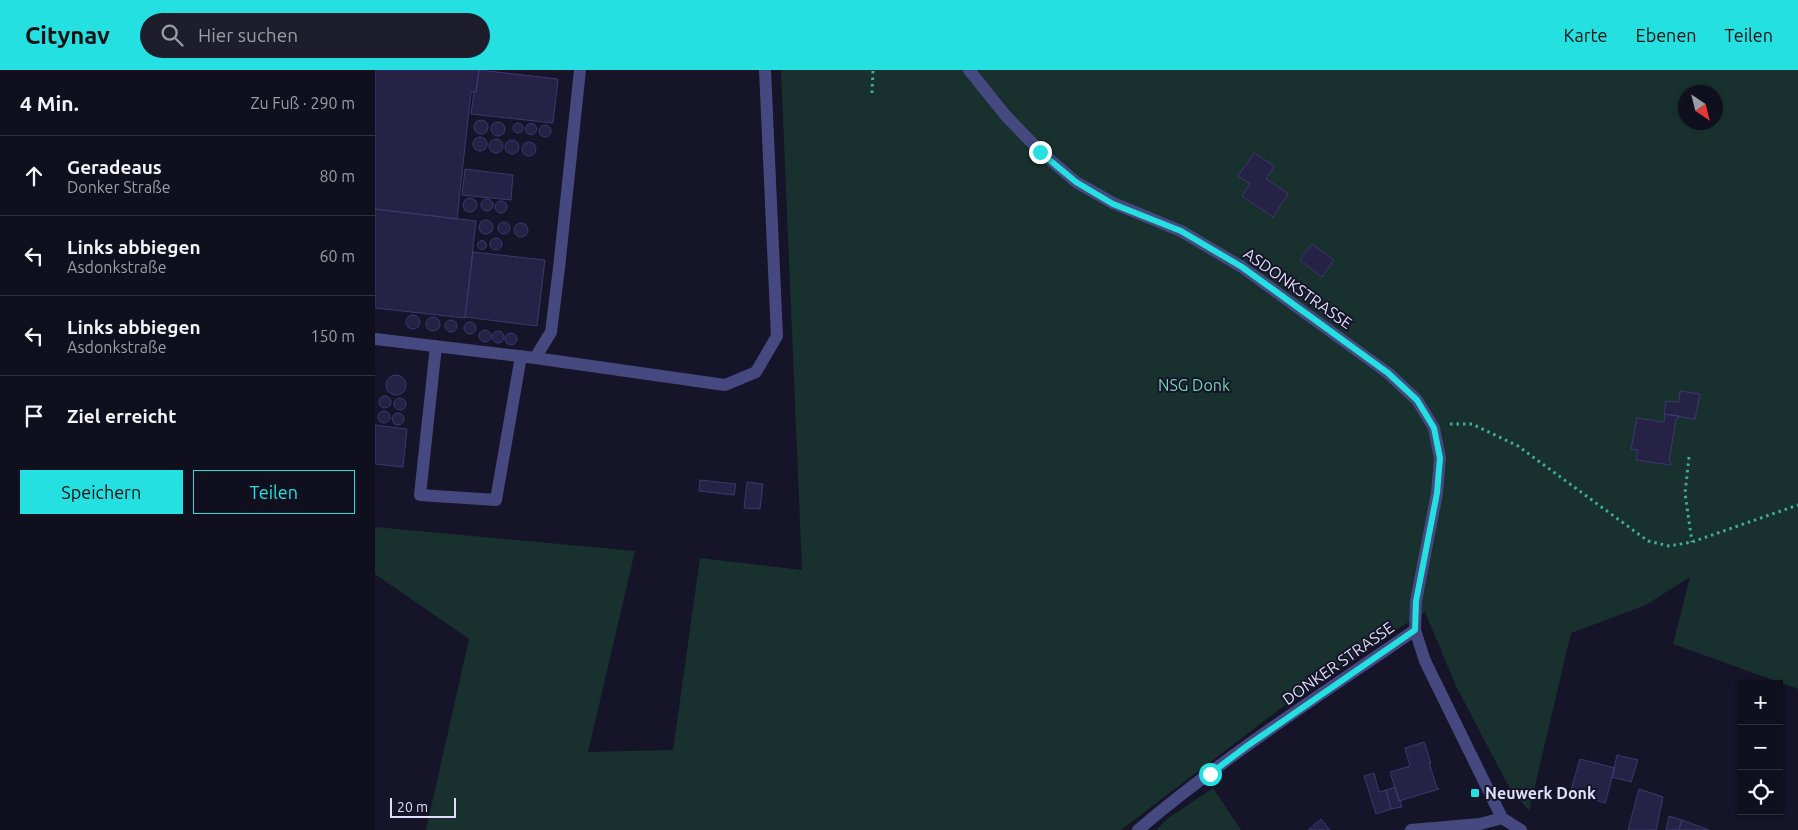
<!DOCTYPE html>
<html lang="de">
<head>
<meta charset="utf-8">
<style>
	:root { --surface:#100f1e; --page:#1e1d2b; --text:#f1f3f6; --muted:#9c9ca4; --line:#302f3c; --accent:#24e0e1 }
	body { margin:0; font-family:Ubuntu,sans-serif; background:var(--page); color:var(--text) }
	.controls { position:absolute; right:15px; bottom:15px; display:grid; overflow:hidden; border-radius:0px; box-shadow:0 1px 4px #0004 }
	.controls button { width:45px; height:45px; display:grid; place-items:center; padding:0; border:0; border-bottom:1px solid var(--line); background:var(--surface); color:var(--text); font:25px sans-serif }
	.compass { position:absolute; left:1303px; top:15px; width:45px; height:45px; border-radius:50%; background:var(--surface); box-shadow:0 1px 4px #0004; rotate:145deg }
	.scale { position:absolute; left:15px; bottom:12px; width:66px; box-sizing:border-box; padding-left:5px; border:2px solid #dfdffb; border-top:0; font-size:14px; line-height:18px; white-space:nowrap; color:#dfdffb; -webkit-text-stroke:4px #151428; paint-order:stroke }
	.stop { position:absolute; width:15px; height:15px; margin:-11px; border:4px solid #24e0e1; border-radius:50%; background:#fff }
	.stop.end { background:#24e0e1; border-color:#fff; box-shadow:0 1px 5px #0008 }
	.list { margin:0; padding:0; list-style:none }
	h2 { display:flex; justify-content:space-between; align-items:center; height:65px; margin:0; padding:0 20px; font-size:21px }
	h2 small { font-size:16px; font-weight:400; color:var(--muted) }
	.list li { display:grid; grid-template-columns:32px 1fr auto; gap:15px; align-items:center; box-sizing:border-box; height:80px; padding:0 20px; border-top:1px solid var(--line) }
	.list b { display:block; font-size:19px; white-space:nowrap }
	.list p { margin:0; font-size:16px; white-space:nowrap; color:var(--muted) }
	.list em { font-size:16px; font-style:normal; color:var(--muted) }
	.actions { display:flex; gap:10px; padding:15px 20px }
	.actions a { flex:1; padding:11px 0; border:1px solid var(--accent); border-radius:0px; text-align:center; font-size:18px; color:var(--accent) }
	.actions .main { background:var(--accent); color:#111 }
	.icon { flex:none; width:28px; height:28px; fill:none; stroke:currentColor; stroke-width:2; stroke-linecap:round; stroke-linejoin:round }
	.map { position:relative; flex:none; width:1423px; height:760px; overflow:hidden }
	header { display:flex; align-items:center; gap:30px; box-sizing:border-box; height:70px; padding:0 25px; background:var(--accent); color:#111 }
	header strong { font-size:24px }
	nav { display:flex; gap:28px; margin-inline-start:auto; font-size:18px }
	.search { width:350px; height:45px; background:var(--page); display:flex; align-items:center; gap:12px; box-sizing:border-box; padding:0 18px; border-radius:28px; color:var(--muted); font-size:19px }
	main { display:flex }
	aside { flex:1; background:var(--surface) }
	.map>svg:first-child { display:block }
	.green { fill:#18312e; fill-rule:evenodd }
	.building { fill:#262246; stroke:#3d376f }
	.lines { fill:none; stroke-linecap:round; stroke-linejoin:round }
	.path { stroke:#41ac9c; stroke-width:3; stroke-dasharray:2.5 4; stroke-linecap:butt }
	.minor { stroke:#454980; stroke-width:12 }
	.route { stroke:#24e0e1; stroke-width:6 }
	.poi-dot { fill:#24e0e1; stroke:#151428; stroke-width:2 }
	.labels { text-anchor:middle; dominant-baseline:central; stroke-width:4; stroke-linejoin:round; paint-order:stroke }
	.street-label { font-size:16px; fill:#dfdffb; stroke:#151428 }
	.park-label { font-size:16px; fill:#73d2b1; stroke:#151428 }
	.poi-label { font-size:16px; font-weight:bold; fill:#dfdffb; stroke:#151428; text-anchor:start }
</style>
</head>
<body>
<header>
<strong>Citynav</strong>
<div class="search"><svg class="icon" aria-label="search" viewBox="0 0 24 24"><circle cx="10" cy="10" r="6"/><path d="M15 15l6 6"/></svg>Hier suchen</div>
<nav><a>Karte</a><a>Ebenen</a><a>Teilen</a></nav>
</header>
<main>
<aside>
<h2>4 Min.<small>Zu Fuß · 290 m</small></h2>
<ul class="list">
<li><svg class="icon" aria-label="ahead" viewBox="0 0 24 24"><path d="M12 20V5M6 11l6-6 6 6"/></svg><div><b>Geradeaus</b><p>Donker Straße</p></div><em>80 m</em></li>
<li><svg class="icon" aria-label="left" viewBox="0 0 24 24"><path d="M17 20v-9H6M10 6l-5 5 5 5"/></svg><div><b>Links abbiegen</b><p>Asdonkstraße</p></div><em>60 m</em></li>
<li><svg class="icon" aria-label="left" viewBox="0 0 24 24"><path d="M17 20v-9H6M10 6l-5 5 5 5"/></svg><div><b>Links abbiegen</b><p>Asdonkstraße</p></div><em>150 m</em></li>
<li><svg class="icon" aria-label="arrive" viewBox="0 0 24 24"><path d="M6 21V4h12l-3 4 3 4H6"/></svg><div><b>Ziel erreicht</b></div></li>
</ul>
<div class="actions"><a class="main">Speichern</a><a>Teilen</a></div>
</aside>
<div class="map">
<svg width="1423" height="760" viewBox="0 0 1423 760">
	<rect width="100%" height="100%" fill="#151428"/>
	<!-- green -->
	<path class="green" d="M406 0H1423V619L1298 574 1315 507 1271 535 1196 563 1154 741 1134 717 1081 616 1050 542 972 591 931 619 746 760H51L94 569 0 504V457L260 481 213 682 298 680 325 488 427 500ZM1310 22H1340V52H1310Z
		M838 718 866 760H781L792 749Z"/>
	<!-- building -->
	<path class="building" d="M0 0H104L101 22H96L82 149 0 139Z
		M104 0 183 9 178 53 96 44 99 22H101Z
		M99 57a7 7 0 1 1 14 0a7 7 0 1 1-14 0Z
		M116 59a7 7 0 1 1 14 0a7 7 0 1 1-14 0Z
		M138 58a5 5 0 1 1 10 0a5 5 0 1 1-10 0Z
		M150.5 59a5.5 5.5 0 1 1 11 0a5.5 5.5 0 1 1-11 0Z
		M164 61a6 6 0 1 1 12 0a6 6 0 1 1-12 0Z
		M98 74a7 7 0 1 1 14 0a7 7 0 1 1-14 0Z
		M114 76a7 7 0 1 1 14 0a7 7 0 1 1-14 0Z
		M130 77a7 7 0 1 1 14 0a7 7 0 1 1-14 0Z
		M147 79a7 7 0 1 1 14 0a7 7 0 1 1-14 0Z
		M879 83 899 96 891 109 913 124 898 147 867 126 875 114 863 106Z
		M90 99 138 105 136 130 87 125Z
		M88 135a7 7 0 1 1 14 0a7 7 0 1 1-14 0Z
		M106 135a6 6 0 1 1 12 0a6 6 0 1 1-12 0Z
		M120 137a6 6 0 1 1 12 0a6 6 0 1 1-12 0Z
		M0 139 101 151 90 248 0 238Z
		M104 157a7 7 0 1 1 14 0a7 7 0 1 1-14 0Z
		M123 158a6 6 0 1 1 12 0a6 6 0 1 1-12 0Z
		M139 160a7 7 0 1 1 14 0a7 7 0 1 1-14 0Z
		M115 174a6 6 0 1 1 12 0a6 6 0 1 1-12 0Z
		M102.5 175a4.5 4.5 0 1 1 9 0a4.5 4.5 0 1 1-9 0Z
		M937 174 959 190 947 207 925 190Z
		M98 182 170 190 162 256 90 247Z
		M31 252a7 7 0 1 1 14 0a7 7 0 1 1-14 0Z
		M51 254a7 7 0 1 1 14 0a7 7 0 1 1-14 0Z
		M70 256a6 6 0 1 1 12 0a6 6 0 1 1-12 0Z
		M89 258a6 6 0 1 1 12 0a6 6 0 1 1-12 0Z
		M104 266a6 6 0 1 1 12 0a6 6 0 1 1-12 0Z
		M117 267a6 6 0 1 1 12 0a6 6 0 1 1-12 0Z
		M130 269a6 6 0 1 1 12 0a6 6 0 1 1-12 0Z
		M11 315a10 10 0 1 1 20 0a10 10 0 1 1-20 0Z
		M1305 321 1325 324 1320 349 1289 344 1291 331 1304 332Z
		M4 332a6 6 0 1 1 12 0a6 6 0 1 1-12 0Z
		M19 334a6 6 0 1 1 12 0a6 6 0 1 1-12 0Z
		M3 347a6 6 0 1 1 12 0a6 6 0 1 1-12 0Z
		M17 349a6 6 0 1 1 12 0a6 6 0 1 1-12 0Z
		M1290 344 1304 346 1303 349H1301L1294 391 1296 392V395L1261 390 1263 380 1256 379 1262 348 1289 352Z
		M0 355 32 359 28 397 0 394Z
		M325 410 361 414 359 425 324 421Z
		M372 412 388 414 385 439 369 438Z
		M1049 672 1056 693H1054L1062 718 1064 719 1024 731 1015 702 1035 696 1030 678Z
		M1242 685 1263 690 1256 712 1237 707Z
		M1205 689 1240 698 1230 733 1195 723Z
		M999 703 1004 722 1011 720 1016 739 1001 744 989 706Z
		M1020 717 1027 737 1016 739 1011 720Z
		M1264 719 1288 727 1281 760H1253Z
		M1294 746 1307 750 1304 759 1291 760Z
		M946 749 955 760H933Z
		M1307 750 1334 760H1306L1304 759Z"/>
	<g class="lines">
		<!-- path -->
		<path class="path" d="M497 23 498 0
			M1075 354H1097L1143 376 1273 471 1294 476 1317 472 1423 435
			M1314 387 1310 423 1317 472"/>
		<!-- minor -->
		<path class="minor" d="M594 0 631 46 665 81 701 112 738 133 806 161 867 197 1013 303 1042 330 1059 358 1065 388 1062 423 1041 531 1040 560 1050 591 1127 748 1146 760
			M0 269 160 288 350 315 381 302 402 266 390 0
			M61 276 45 425 121 430 146 286
			M160 288 176 262 184 198 205 0
			M763 760C850 686 947 624 1040 560
			M1036 760 1105 754 1127 748"/>
	</g>
	<g class="lines">
		<!-- route -->
		<path class="route" d="M665 82 701 112 738 134 806 161 867 197 1013 303 1042 330 1059 358 1065 388 1062 423 1041 531 1040 560 872 676 835 704"/>
	</g>
	<!-- markers -->
	<rect class="poi-dot" x="1095" y="718" width="10" height="10" rx="2.5"/>
	<g class="labels">
		<!-- street labels -->
		<g class="street-label">
			<text transform="translate(923 218) rotate(35)">ASDONKSTRASSE</text>
			<text transform="translate(963 593) rotate(-35)">DONKER STRASSE</text>
		</g>
		<!-- park labels -->
		<g class="park-label">
			<text x="819" y="315">NSG Donk</text>
		</g>
		<!-- poi labels -->
		<g class="poi-label">
			<text x="1110" y="723">Neuwerk Donk</text>
		</g>
	</g>
</svg>
<div class="controls">
<button>+</button>
<button>−</button>
<button><svg class="icon" aria-label="locate" viewBox="0 0 24 24"><circle cx="12" cy="12" r="6"/><path d="M12 2v4M12 18v4M2 12h4M18 12h4"/></svg></button>
</div>
<svg class="compass" viewBox="-18 -18 36 36"><path d="M0-13l5 13h-10z" fill="#e53935"/><path d="M0 13l5-13h-10z" fill="#9c9ca4"/></svg>
<div class="scale">20 m</div>
<div class="stop" style="left:835px;top:704px"></div>
<div class="stop end" style="left:665px;top:82px"></div>
</div>
</main>
</body>
</html>
